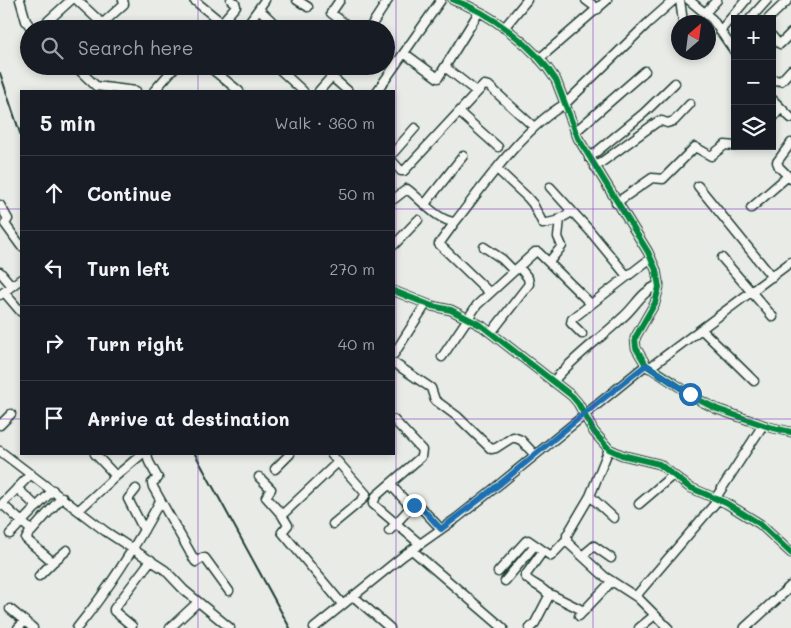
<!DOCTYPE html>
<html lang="en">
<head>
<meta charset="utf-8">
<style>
	:root { --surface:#171b24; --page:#242831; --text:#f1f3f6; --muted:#9ea1a6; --line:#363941 }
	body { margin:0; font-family:Mali,sans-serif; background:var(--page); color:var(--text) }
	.controls { position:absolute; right:15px; top:15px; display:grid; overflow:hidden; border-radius:0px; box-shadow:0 2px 8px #0003 }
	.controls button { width:45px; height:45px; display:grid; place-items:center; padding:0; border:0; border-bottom:1px solid var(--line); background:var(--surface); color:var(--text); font:25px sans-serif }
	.compass { position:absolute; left:671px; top:15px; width:45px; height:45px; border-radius:50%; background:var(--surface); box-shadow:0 2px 8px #0003; rotate:28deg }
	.stop { position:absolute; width:15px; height:15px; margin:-11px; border:4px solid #1f6fb2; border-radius:50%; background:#fff }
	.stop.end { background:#1f6fb2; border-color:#fff; box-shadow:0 1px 5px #0008 }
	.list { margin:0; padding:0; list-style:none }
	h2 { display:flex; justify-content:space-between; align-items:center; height:65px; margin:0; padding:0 20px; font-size:21px }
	h2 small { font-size:16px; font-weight:400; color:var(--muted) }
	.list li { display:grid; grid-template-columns:32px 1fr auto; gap:15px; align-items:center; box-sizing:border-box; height:75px; padding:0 20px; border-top:1px solid var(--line) }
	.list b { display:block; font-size:19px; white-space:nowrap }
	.list em { font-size:16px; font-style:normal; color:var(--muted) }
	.icon { flex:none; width:28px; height:28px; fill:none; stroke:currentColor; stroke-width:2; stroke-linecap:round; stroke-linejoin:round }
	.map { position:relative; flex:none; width:791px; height:628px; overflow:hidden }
	.search { position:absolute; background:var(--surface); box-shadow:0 2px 8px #0003; left:20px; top:20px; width:375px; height:55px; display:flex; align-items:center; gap:12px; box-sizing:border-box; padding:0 18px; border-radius:28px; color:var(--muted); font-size:19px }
	.panel { position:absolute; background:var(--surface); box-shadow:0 2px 8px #0003; left:20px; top:90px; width:375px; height:365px; border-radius:0px }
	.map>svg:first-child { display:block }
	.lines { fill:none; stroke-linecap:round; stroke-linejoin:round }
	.minor-casing { stroke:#1f3d34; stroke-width:11 }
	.major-casing { stroke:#1f3d34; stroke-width:12 }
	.minor { stroke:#f6f6f2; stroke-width:8 }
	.major { stroke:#f6f6f2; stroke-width:9 }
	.rail { stroke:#1f3d34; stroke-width:2 }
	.cycleway-casing { stroke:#f6f6f2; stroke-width:9 }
	.cycleway { stroke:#00873e; stroke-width:6 }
	.route { stroke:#1f6fb2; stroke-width:6 }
	.grid { fill:none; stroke:#7b2cbf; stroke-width:1; stroke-opacity:0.55 }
</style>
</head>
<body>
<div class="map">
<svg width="791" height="628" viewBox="0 0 791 628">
	<rect width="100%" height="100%" fill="#e9ebe7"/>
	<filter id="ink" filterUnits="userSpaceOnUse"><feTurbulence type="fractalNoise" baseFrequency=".02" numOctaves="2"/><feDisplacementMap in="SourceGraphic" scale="10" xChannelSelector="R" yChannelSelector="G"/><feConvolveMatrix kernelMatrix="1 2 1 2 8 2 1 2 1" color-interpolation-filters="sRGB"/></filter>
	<g filter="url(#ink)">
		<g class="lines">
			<defs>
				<path id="minor" d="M20 0 26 21 32 29
					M77 0 108 29
					M194 0 222 23
					M297 0 308 7
					M340 0 331 13 352 29
					M453 0C490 12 535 47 556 80L578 138 648 252 656 270 659 287 655 303 635 338 636 348 646 365 701 401 717 409 769 427 791 432
					M586 0 598 9
					M680 0 683 22
					M689 0 712 19 735 52
					M259 9 280 29
					M705 13 717 0
					M750 19 767 0
					M768 19 788 0
					M102 24 124 4 123 0
					M504 28 527 0
					M39 29 71 0
					M216 29 236 6 235 3 231 0
					M244 29 265 0
					M369 29 388 0
					M720 31 746 0
					M772 36 777 42 780 44 791 33
					M404 53 438 78 479 12
					M539 59 607 0
					M75 66 96 86 136 91
					M208 66 239 91
					M276 66 303 91
					M445 67 477 92
					M332 77 348 91
					M772 82 775 80 781 81 791 70
					M378 90 441 0
					M154 91 176 66
					M319 91 341 66
					M772 99 791 118
					M460 113 498 147
					M772 119 780 109
					M575 132 645 71
					M394 152 415 128
					M589 158 644 113 675 83
					M394 163 401 171H404L484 85 489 86 534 127
					M595 167 657 122 662 121 667 123 674 121 690 104
					M497 169 527 197 533 204 543 224 556 221 572 212
					M791 179 779 167 777 162 791 143
					M698 186 772 277
					M550 187 590 231 627 276
					M394 199 407 189C421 199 437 221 455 222 485 184 523 128 565 104L648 23 674 0
					M616 203 652 178 663 179 695 147 711 156 725 145 735 146
					M425 204 463 156
					M0 205 8 219 5 224 21 246
					M751 208 788 176
					M455 222 439 244 490 293
					M394 245 418 220
					M484 247 502 259 514 271
					M722 258 773 317
					M549 262 562 246 558 237 560 219
					M0 272 12 286
					M394 291 432 306 451 310 482 326 572 396 578 403 594 432 609 449 622 455 659 464 689 487 726 503 760 524 791 553
					M4 292 21 312
					M0 295 21 279
					M702 330 754 381
					M491 333 529 284 528 278 519 267
					M582 334 571 323 572 319 651 258
					M394 354 426 304
					M442 357 477 305 535 252H538L591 304
					M394 363 431 388 435 400 458 417 491 449 496 448 513 437 521 440 535 455
					M649 368 791 262
					M553 382C573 357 599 340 622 318 637 305 639 294 659 284
					M394 420 422 450 421 457 376 496 373 504 420 544
					M0 425 11 414
					M609 449 590 496 567 535V542L604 576 638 598 668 628
					M0 451 105 531 165 570 184 590 230 628
					M95 454 116 476
					M147 454 149 462 158 478 152 483 153 487 195 561 196 562 202 558H205L229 591
					M331 454 366 494 362 500 333 524
					M337 463 283 514V517L288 525 282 532 342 604
					M275 469 290 454
					M259 477 271 489 266 497 282 515
					M390 484 411 507
					M17 488 37 507
					M136 489 128 499 144 530
					M590 496 614 518
					M715 499 763 425
					M2 504 31 530 26 539 53 562 39 576
					M639 504 673 475
					M0 506 31 474
					M79 510 116 476 142 454
					M389 531 411 507 416 504 424 511 441 529
					M31 532 62 497
					M10 534 53 490
					M412 550 503 628
					M582 556 594 546 611 558
					M53 562 67 550
					M498 572 526 541 528 540 551 556 567 539
					M505 581 535 545
					M548 593 584 611
					M353 596 390 628
					M636 596 718 500
					M10 609 33 628
					M579 616 612 581
					M132 626 114 611V609L151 560
					M18 628 25 621
					M77 628C111 586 135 548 160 501
					M170 628 198 602
					M314 628 403 556 457 518 501 483 646 365
					M530 628 535 623 549 596C544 586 531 585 525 576L543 551
					M639 628 655 615"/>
				<path id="major" d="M745 628 791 586"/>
			</defs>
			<!-- minor casing -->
			<use href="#minor" class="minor-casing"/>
			<!-- major casing -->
			<use href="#major" class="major-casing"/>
			<!-- minor -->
			<use href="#minor" class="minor"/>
			<!-- major -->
			<use href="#major" class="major"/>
			<!-- rail -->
			<path class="rail" d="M0 73 21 136
				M195 454 290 628"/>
			<defs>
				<path id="cycleway" d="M453 0C490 12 535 47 556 80L578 138 648 252 656 270 659 287 655 303 635 338 636 348 646 365 701 401 717 409 769 427 791 432
					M394 291 432 306 451 310 482 326 572 396 578 403 594 432 609 449 622 455 659 464 689 487 726 503 760 524 791 553"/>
			</defs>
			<!-- cycleway casing -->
			<use href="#cycleway" class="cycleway-casing"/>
			<!-- cycleway -->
			<use href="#cycleway" class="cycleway"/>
		</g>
	</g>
	<g class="lines" filter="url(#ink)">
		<!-- route -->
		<path class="route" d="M414 505 420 506 441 529 501 483 584 414 646 365 690 394"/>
	</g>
	<!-- grid -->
	<path class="grid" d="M198 0V29M396 0V628M593 0V628M198 66V91M0 209H21M394 209H791M0 419H21M394 419H791M198 454V628"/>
</svg>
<div class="controls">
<button>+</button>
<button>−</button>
<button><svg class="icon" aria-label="layers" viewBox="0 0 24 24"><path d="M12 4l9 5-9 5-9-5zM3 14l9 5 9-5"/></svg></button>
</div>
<svg class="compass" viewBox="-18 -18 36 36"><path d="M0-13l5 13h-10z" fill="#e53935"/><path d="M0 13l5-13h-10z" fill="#9ea1a6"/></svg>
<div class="stop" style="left:690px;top:394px"></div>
<div class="stop end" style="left:414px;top:505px"></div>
<div class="search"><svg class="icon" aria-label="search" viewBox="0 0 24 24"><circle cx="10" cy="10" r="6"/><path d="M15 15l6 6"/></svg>Search here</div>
<section class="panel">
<h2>5 min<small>Walk · 360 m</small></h2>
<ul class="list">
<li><svg class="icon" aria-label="ahead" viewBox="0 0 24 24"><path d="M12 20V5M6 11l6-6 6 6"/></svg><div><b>Continue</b></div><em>50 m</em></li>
<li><svg class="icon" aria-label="left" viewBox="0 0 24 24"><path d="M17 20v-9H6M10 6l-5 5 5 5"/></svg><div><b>Turn left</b></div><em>270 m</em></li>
<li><svg class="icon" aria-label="right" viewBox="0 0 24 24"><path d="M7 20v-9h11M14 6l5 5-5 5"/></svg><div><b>Turn right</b></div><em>40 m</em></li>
<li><svg class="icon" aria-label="arrive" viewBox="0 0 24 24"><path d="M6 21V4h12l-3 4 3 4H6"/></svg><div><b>Arrive at destination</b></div></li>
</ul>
</section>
</div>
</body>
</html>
